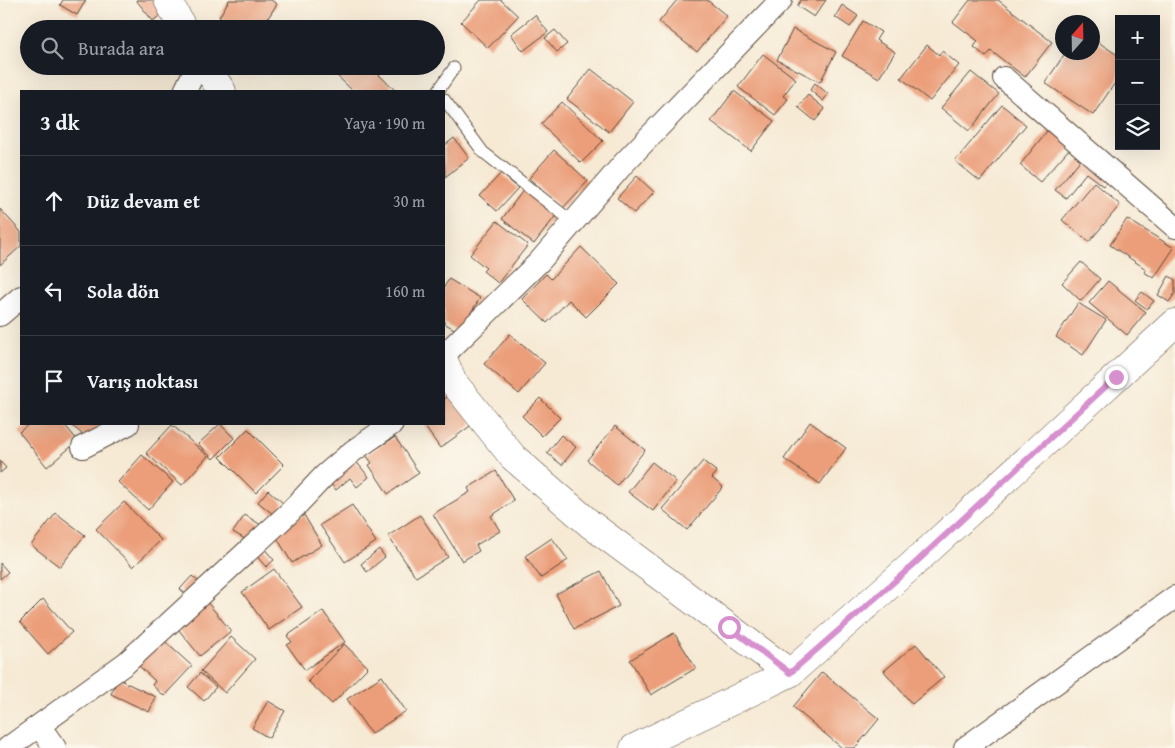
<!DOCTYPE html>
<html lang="tr">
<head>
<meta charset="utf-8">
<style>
	:root { --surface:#171b24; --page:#242831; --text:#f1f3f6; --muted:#9ea1a6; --line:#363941 }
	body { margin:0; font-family:"Gentium Book Plus",serif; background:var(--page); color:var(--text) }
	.controls { position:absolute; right:15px; top:15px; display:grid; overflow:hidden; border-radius:0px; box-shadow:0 5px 20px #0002 }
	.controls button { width:45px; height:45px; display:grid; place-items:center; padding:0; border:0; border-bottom:1px solid var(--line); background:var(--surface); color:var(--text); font:25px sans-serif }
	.compass { position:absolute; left:1055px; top:15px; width:45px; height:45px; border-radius:50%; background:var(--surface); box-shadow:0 5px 20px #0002; rotate:20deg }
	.stop { position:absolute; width:15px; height:15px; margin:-11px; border:4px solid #d690ce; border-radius:50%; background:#fff }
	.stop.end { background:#d690ce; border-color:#fff; box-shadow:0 1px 5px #0008 }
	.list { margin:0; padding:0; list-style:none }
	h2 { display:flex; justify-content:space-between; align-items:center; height:65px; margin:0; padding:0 20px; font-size:21px }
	h2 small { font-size:16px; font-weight:400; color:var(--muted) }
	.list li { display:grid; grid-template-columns:32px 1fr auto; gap:15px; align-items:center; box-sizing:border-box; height:90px; padding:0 20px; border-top:1px solid var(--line) }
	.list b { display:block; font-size:19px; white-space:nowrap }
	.list em { font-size:16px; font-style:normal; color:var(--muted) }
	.icon { flex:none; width:28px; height:28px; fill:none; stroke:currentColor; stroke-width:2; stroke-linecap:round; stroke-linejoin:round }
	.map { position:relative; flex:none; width:1175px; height:748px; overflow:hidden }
	.search { position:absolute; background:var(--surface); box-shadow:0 5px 20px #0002; left:20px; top:20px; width:425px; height:55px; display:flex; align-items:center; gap:12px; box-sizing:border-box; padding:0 18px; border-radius:28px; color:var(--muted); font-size:19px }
	.panel { position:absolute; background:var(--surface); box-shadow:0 5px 20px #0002; left:20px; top:90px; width:425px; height:335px; border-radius:0px }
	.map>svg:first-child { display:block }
	.building { fill:#eb9e79 }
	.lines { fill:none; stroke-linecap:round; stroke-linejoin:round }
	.lane-casing { stroke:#574739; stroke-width:13 }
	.street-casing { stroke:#574739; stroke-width:24 }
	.secondary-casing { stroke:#574739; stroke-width:29 }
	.lane { stroke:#fff; stroke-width:11 }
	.street { stroke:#fff; stroke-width:22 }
	.secondary { stroke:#fff; stroke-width:28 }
	.route { stroke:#d690ce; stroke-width:6 }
</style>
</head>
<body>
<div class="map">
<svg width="1175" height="748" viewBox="0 0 1175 748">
	<rect width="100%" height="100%" fill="#fbf7ec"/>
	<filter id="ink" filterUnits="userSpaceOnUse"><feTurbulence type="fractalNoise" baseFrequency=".02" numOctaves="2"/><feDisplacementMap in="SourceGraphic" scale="10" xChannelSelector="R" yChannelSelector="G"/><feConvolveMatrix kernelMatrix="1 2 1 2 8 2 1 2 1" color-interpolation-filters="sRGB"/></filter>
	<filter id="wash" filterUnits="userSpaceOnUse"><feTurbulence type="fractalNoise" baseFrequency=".0096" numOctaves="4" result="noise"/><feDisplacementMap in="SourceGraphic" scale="20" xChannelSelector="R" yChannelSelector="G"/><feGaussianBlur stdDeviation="1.12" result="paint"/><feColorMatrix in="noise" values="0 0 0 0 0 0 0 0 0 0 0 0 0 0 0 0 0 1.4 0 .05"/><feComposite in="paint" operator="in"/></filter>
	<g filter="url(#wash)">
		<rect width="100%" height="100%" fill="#f6ead5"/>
		<g id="blocks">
			<!-- building -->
			<path class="building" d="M63 0H86L77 15 60 5Z
				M136 0H155L164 12 153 21Z
				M229 0H271L277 4 261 29H237L219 17Z
				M481 0H501L518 16 488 48 461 22Z
				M677 0H707L727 16 697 52 659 22Z
				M801 0H826L814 17 797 6Z
				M970 0H998L1052 42 1025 77 991 51 986 57 974 47 978 41 953 22Z
				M842 5 858 16 850 27 835 17Z
				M535 15 548 32 523 51 511 34Z
				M863 21 881 32 876 40 895 52 879 78 842 56Z
				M793 29 836 52 820 82 777 60Z
				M555 30 567 44 557 52 545 38Z
				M1092 38 1119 56V77L1093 115 1045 83 1066 52H1092Z
				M927 45 939 55 942 51 959 65 930 101 901 78Z
				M763 54 796 79 783 96 788 99 775 115 738 87Z
				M337 66H382L385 69 379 75 396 91H353L332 71Z
				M591 69 633 102 609 132 567 99Z
				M971 72 999 94 969 131 941 108Z
				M815 83 828 94 823 101 810 90Z
				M734 91 774 121 751 151 711 121Z
				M808 95 825 109 815 121 798 107Z
				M562 102 603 141 581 163 541 124Z
				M1002 105 1026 125 980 181 955 161Z
				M1051 126 1071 147 1040 182 1020 165Z
				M454 138 469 158 445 177 444 146Z
				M554 150 588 181 562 209 529 178Z
				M1082 158 1109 179 1103 186 1086 173 1066 198 1055 190Z
				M501 173 518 188 497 211 480 196Z
				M637 176 654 192 634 213 617 198Z
				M1094 182 1120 205 1089 242 1062 220Z
				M524 189 557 214 534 244 502 219Z
				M0 209 21 232V246L0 265Z
				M1127 219 1174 248 1154 278 1144 272 1146 269 1110 245Z
				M497 221 528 245 498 283 483 271 486 268 470 255Z
				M581 247 619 284 586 317 569 300 547 323 522 299 546 274 551 279Z
				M1081 262 1100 279 1081 301 1062 283Z
				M1169 276 1175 280V293L1169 302 1158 295Z
				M449 279 480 298 459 332 444 323V287Z
				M1108 281 1146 312 1127 335 1089 303Z
				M1142 292 1154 301 1147 309 1135 300Z
				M1078 303 1106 320 1083 355 1056 337Z
				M510 334 545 363 519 394 484 364Z
				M452 394 473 424 440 448 423 424H444V399Z
				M540 398 560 418 542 436 522 416Z
				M810 422 846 448 820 484 784 459Z
				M29 424H64L78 441 47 467 19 432Z
				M70 424H101L88 439Z
				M220 424 234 438 213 459 198 444Z
				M172 425 208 456 182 485 146 453Z
				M615 426 645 450 617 485 587 460Z
				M248 429 284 465 256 493 220 457Z
				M561 435 576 447 562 465 547 453Z
				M395 437 419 473 388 494 369 465 372 463 366 455Z
				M142 455 173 482 148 510 118 482Z
				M354 459 369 477 357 487 350 478 336 490 328 481Z
				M0 461 6 468 0 473Z
				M703 461 717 472 712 478 723 487 687 530 662 509Z
				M652 462 676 481 653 511 628 492Z
				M496 471 514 501 491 516 500 531 476 545 479 551 462 561 433 514 470 492 468 488Z
				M268 490 283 503 274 515 258 502Z
				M124 502 161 540 133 567 96 529Z
				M352 505 376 542 345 562 320 525Z
				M56 513 85 535 60 567 31 545Z
				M245 515 261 525 250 542 233 532Z
				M304 515 322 545 292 563 274 533Z
				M420 515 448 557 416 577 388 536Z
				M552 538 568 560 541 578 525 556Z
				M262 546 274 560 266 567 254 553Z
				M379 549 385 557 367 572 361 564Z
				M0 563 8 572 0 579Z
				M274 569 302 607 269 630 242 592Z
				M601 571 619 606 574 629 556 594Z
				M192 576 201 584 189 597 180 589Z
				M43 599 72 632 48 654 20 622Z
				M207 602 231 631 200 656 174 624Z
				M323 611 345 642 305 670 287 645 292 642 287 636Z
				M674 633 696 668 651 695 630 660Z
				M231 637 255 659 225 693 201 671Z
				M162 639 192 666 164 696 152 685 155 681 138 665Z
				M344 644 368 667 332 704 308 681Z
				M916 644 944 677 912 704 884 671Z
				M822 672 879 719 855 748H842L793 707Z
				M200 673 216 687 204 701 188 687Z
				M382 676 406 711 371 734 347 699Z
				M118 679 156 697 149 712 111 694Z
				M268 701 285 711 269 738 252 728Z"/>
		</g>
	</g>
	<g filter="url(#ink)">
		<use href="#blocks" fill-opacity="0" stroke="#574739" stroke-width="1"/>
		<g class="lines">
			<defs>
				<path id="lane" d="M438 91 454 68
					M444 99 483 152 574 223"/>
				<path id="street" d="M1004 78 1175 227
					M185 91 197 66
					M0 315 21 297
					M444 355 540 261 624 163 781 0
					M83 447 128 424
					M40 727 55 748
					M8 748 126 663 289 513 325 475 353 451 392 424
					M965 748 1175 597"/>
				<path id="secondary" d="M168 0 183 29
					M205 66 222 91
					M444 361 453 382 513 457 590 524 790 673
					M634 748 790 673 911 566 1175 323"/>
			</defs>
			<!-- lane casing -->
			<use href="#lane" class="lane-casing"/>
			<!-- street casing -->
			<use href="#street" class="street-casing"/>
			<!-- secondary casing -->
			<use href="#secondary" class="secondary-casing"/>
			<!-- lane -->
			<use href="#lane" class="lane"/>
			<!-- street -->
			<use href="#street" class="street"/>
			<!-- secondary -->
			<use href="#secondary" class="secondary"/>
		</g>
	</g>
	<g class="lines" filter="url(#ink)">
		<!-- route -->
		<path class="route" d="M729 627 790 673 912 566 1116 377"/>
	</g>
</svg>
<div class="controls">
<button>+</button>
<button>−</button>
<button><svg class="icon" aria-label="layers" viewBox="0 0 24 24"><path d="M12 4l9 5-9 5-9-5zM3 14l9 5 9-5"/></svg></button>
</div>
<svg class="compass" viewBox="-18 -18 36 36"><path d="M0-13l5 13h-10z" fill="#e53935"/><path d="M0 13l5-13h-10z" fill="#9ea1a6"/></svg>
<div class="stop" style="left:729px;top:627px"></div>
<div class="stop end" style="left:1116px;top:377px"></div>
<div class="search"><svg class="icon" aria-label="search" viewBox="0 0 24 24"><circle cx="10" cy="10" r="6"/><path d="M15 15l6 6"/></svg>Burada ara</div>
<section class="panel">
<h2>3 dk<small>Yaya · 190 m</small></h2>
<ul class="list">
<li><svg class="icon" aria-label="ahead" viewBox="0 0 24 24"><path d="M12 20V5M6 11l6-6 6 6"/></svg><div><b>Düz devam et</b></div><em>30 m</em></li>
<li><svg class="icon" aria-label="left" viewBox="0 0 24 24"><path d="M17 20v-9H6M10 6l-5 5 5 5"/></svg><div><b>Sola dön</b></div><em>160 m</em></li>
<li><svg class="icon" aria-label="arrive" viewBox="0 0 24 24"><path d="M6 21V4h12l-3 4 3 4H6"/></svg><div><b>Varış noktası</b></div></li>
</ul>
</section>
</div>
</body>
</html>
